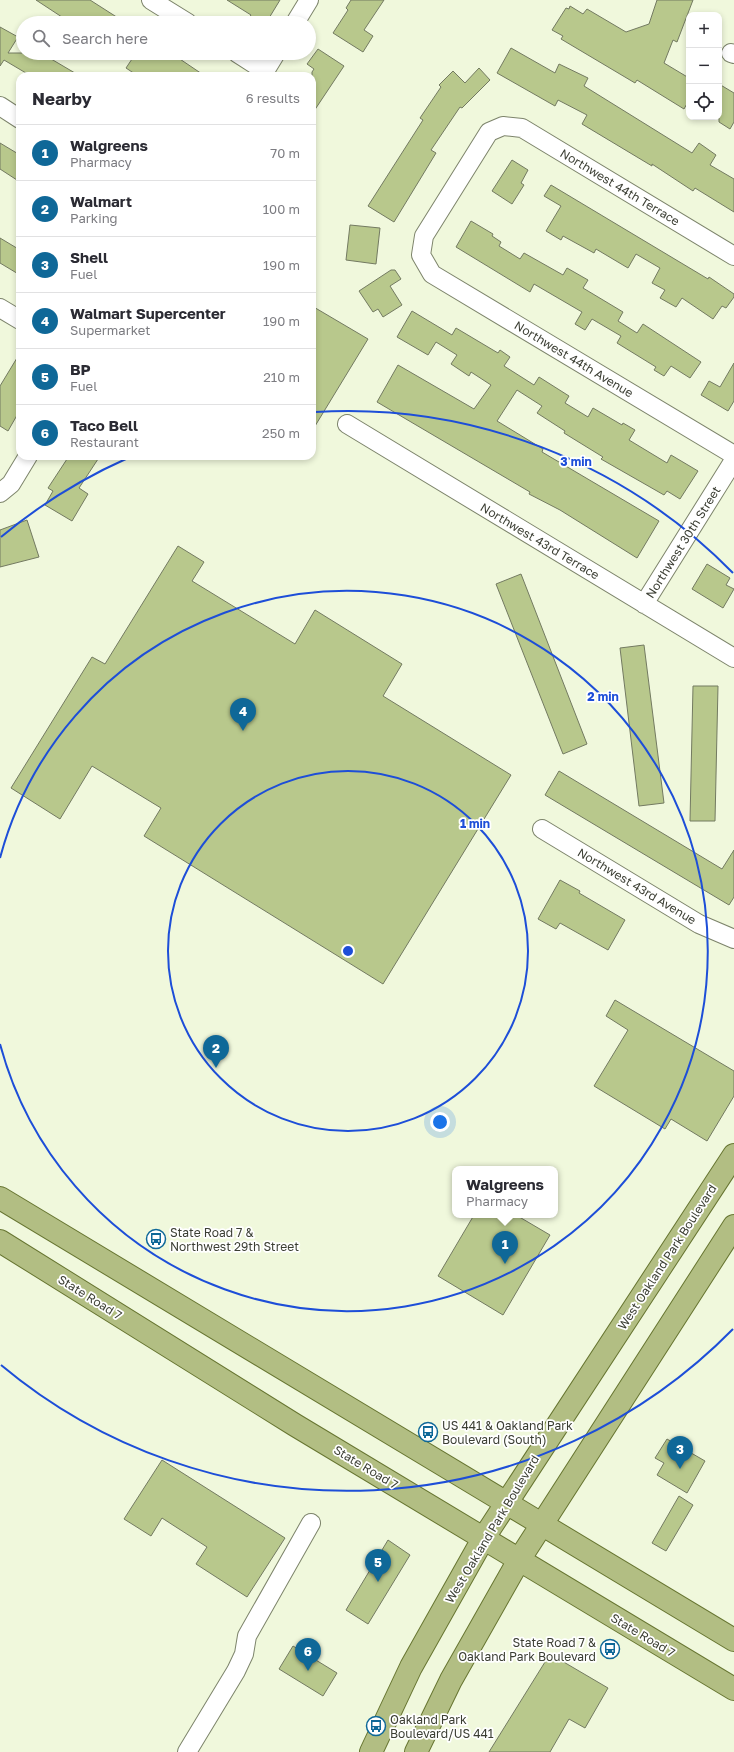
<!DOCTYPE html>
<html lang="en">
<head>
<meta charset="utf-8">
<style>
	:root { --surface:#fff; --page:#f7f7f7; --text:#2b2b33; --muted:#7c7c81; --line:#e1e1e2; --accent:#0f6898 }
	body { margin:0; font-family:"Golos Text",sans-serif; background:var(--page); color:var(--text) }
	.controls { position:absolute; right:12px; top:12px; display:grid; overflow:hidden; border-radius:8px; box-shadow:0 2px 6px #0003 }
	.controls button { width:36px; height:36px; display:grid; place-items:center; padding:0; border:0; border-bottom:1px solid var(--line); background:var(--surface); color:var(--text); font:20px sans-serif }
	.you { position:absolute; left:440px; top:1122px; width:14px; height:14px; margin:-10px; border:3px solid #fff; border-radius:50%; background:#1a73e8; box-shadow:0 0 0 6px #1a73e833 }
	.badge { display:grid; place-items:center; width:26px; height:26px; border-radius:50%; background:var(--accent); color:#fff; font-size:13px; font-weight:700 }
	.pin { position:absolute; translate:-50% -33px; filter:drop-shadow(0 1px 2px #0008) }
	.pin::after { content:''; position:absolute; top:21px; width:14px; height:12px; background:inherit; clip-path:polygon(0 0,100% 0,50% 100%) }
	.popup { position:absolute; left:452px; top:1166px; width:106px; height:52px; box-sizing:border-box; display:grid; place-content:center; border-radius:8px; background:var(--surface); filter:drop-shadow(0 1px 3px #0005); font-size:13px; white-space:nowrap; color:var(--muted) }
	.popup b { font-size:15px; color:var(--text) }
	.popup::after { content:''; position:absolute; left:50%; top:100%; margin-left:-8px; border:8px solid transparent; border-top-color:var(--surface) }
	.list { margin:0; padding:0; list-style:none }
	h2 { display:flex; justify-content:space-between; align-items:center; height:52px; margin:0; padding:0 16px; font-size:17px }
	h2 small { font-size:13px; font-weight:400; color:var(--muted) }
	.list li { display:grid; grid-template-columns:26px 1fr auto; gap:12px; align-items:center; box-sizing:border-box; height:56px; padding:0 16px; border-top:1px solid var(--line) }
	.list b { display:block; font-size:15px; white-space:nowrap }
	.list p { margin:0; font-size:13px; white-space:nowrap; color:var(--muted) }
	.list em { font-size:13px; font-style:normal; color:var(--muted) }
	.icon { flex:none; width:22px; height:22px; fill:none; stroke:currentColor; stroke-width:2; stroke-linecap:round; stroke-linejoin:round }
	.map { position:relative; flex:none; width:734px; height:1752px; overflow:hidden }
	.search { position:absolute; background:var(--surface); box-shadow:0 2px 6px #0003; left:16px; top:16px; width:300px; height:44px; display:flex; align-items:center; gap:10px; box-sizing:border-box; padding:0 14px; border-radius:22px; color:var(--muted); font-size:15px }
	.panel { position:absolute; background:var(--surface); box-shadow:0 2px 6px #0003; left:16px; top:72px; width:300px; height:388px; border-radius:12px }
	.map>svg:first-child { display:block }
	.building { fill:#b8c88c; stroke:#737a61 }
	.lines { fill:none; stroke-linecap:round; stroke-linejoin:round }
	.minor-casing { stroke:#7d846b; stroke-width:20 }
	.major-casing { stroke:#677531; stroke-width:24 }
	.minor { stroke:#fff; stroke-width:18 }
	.major { stroke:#b2be83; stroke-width:22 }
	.ring { fill:none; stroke:#1d4ed8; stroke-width:2 }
	.labels { text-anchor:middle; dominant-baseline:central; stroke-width:3.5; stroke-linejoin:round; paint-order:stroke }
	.street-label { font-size:12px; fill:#3b3e33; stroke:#fff }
	.poi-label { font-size:12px; fill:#3b3e33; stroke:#fff; text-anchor:start }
	.centre { fill:#1d4ed8; stroke:#fff; stroke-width:2 }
	.ring-label { font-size:12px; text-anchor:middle; font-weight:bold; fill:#1d4ed8; stroke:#fff; stroke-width:3.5; stroke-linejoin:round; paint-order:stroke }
</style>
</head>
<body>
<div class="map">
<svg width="734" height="1752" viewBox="0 0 734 1752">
	<rect width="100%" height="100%" fill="#f0f8dc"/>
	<!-- building -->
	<path class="building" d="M36 0H90L126 23H71Z
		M227 0H280L266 23H255L248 19 251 15Z
		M351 0H384L364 30 373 36 363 52 333 33 348 10 346 8Z
		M657 0H693L677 42 673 40 664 63 689 78V100L684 109 637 80 635 83 561 39 563 36 552 30 566 8 569 9 570 6 583 14 587 9 626 32 649 24Z
		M0 27 18 37 8 53H41L80 76H31L4 60 0 66Z
		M511 48 555 73 559 64 588 78 584 86 692 153 699 143 716 155 710 165 734 179V212L695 188 693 191 652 164V166L582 124 587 115 558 100 555 106 497 73Z
		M318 49 344 66 312 114V72L314 69 307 64Z
		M136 53H171L205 76H138L126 68Z
		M479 68 490 80 462 108 460 107 431 150 436 153 394 222 368 206 423 120 420 118 441 87 439 85 453 71 465 83Z
		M719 84 734 93V122L730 129 719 122Z
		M0 143 20 155V182L0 169Z
		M512 160 528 170 521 183 524 185 512 204 492 191Z
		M551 185 708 279 709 277 734 294V297L726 308 722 306 713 319 682 298 676 307 660 298 665 290 652 283 660 268 636 254 628 268 596 249 594 253 563 236 561 240 546 231 561 206 544 196Z
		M471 221 493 234 492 236 501 242 499 246 520 259 524 253 563 275 567 268 588 280 583 288 623 312 618 321 637 333 643 324 701 362 690 378 671 366 664 376 654 370 656 367 617 343 621 336 592 319 585 330 575 324 582 312 534 284 530 292 456 247Z
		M350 225 380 228 376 264 346 260Z
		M0 238 20 250V275L0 263Z
		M391 270H395L401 279 390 286 402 305 383 317 378 309 373 312 359 291Z
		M312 306 368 339 312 431Z
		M412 311 452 335 456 328 498 353 500 350 510 357 504 366 534 385 539 377 569 396 565 403 588 417 593 408 622 425 623 423 635 430 629 440 667 463 671 455 698 471 680 499 667 491 664 495 601 459 603 457 564 433 565 431 537 413 542 406 517 390 497 421 543 449 542 452 659 521 637 558 560 510 529 494 530 492 377 402 398 365 474 409 491 385 471 372 469 376 451 364 457 355 436 342 428 355 397 337Z
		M20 353V410L8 431 0 426V386Z
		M734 363V401L728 411 701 395 709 381 720 387Z
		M69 456H100L79 488 88 494 72 521 45 505 53 491 48 488Z
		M27 520 39 557 0 567V530Z
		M178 546 204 562 192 581 295 644 315 610 402 664 383 696 511 775 383 984 144 836 161 808 92 766 60 819 11 788 92 657 105 664Z
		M707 564 730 578 726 585 734 589 723 608 692 589Z
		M521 574 587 744 563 754 496 584Z
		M644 645 664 803 639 806 620 648Z
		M693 686H718L715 821H690Z
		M559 771 722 869 734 850V897L729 905 545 795Z
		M560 880 580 891 579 893 625 920 608 950 560 923 556 929 538 919Z
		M615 1000 734 1071V1096L707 1141 671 1119 665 1129 594 1086 628 1030 606 1016Z
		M474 1215H516L550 1235 503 1315 438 1276Z
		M667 1439 705 1461 687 1493 657 1475 664 1463 655 1458Z
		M162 1460 285 1538 247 1597 196 1564 207 1547 162 1518 151 1536 124 1519Z
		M679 1496 693 1505 666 1551 652 1543Z
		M388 1540 410 1555 368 1624 346 1610Z
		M293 1646 337 1673 323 1696 279 1669Z
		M550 1654 608 1688 585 1728 569 1719 550 1752H489Z"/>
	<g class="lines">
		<defs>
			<path id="minor" d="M151 0 188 23
				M295 23 309 0
				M237 53 265 71
				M731 53 734 54
				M262 76 276 53
				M0 106 20 119
				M734 256 522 128 503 126 489 132 424 236 421 255 432 274 734 455
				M0 308 20 320
				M347 424 734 658
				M0 493 11 484 28 456
				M644 604 734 460
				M542 829 699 924 734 939
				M187 1752 236 1671 244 1654 247 1636 311 1523"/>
			<path id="major" d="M0 1198 734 1640
				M0 1241 295 1425 734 1689
				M371 1752 411 1667 483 1539 734 1155
				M416 1752 451 1680 519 1560 734 1226"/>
		</defs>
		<!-- minor casing -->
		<use href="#minor" class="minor-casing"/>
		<!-- major casing -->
		<use href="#major" class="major-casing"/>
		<!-- minor -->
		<use href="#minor" class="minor"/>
		<!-- major -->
		<use href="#major" class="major"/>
	</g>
	<!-- distance rings -->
	<g class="ring">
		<circle cx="348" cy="951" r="180"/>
		<path d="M0 858A360 360 0 1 1 0 1044"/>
		<path d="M733 1329A540 540 0 0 1 1 1365M1 537A540 540 0 0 1 128 458M315 412A540 540 0 0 1 733 573"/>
	</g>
	<!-- icons -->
	<defs>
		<symbol id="bus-ring" viewBox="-11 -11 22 22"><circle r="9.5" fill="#fff" stroke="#0f6898" stroke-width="1.5"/><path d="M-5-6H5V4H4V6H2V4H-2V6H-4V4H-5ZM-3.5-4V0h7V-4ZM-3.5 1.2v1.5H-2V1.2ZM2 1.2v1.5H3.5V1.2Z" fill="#0f6898"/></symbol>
	</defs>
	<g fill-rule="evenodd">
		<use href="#bus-ring" x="145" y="1228" width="22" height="22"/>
		<use href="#bus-ring" x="417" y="1421" width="22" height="22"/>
		<use href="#bus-ring" x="599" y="1638" width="22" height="22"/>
		<use href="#bus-ring" x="365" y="1715" width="22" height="22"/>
	</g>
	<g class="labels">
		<!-- street labels -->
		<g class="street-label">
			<text transform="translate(620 187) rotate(31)">Northwest 44th Terrace</text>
			<text transform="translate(574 359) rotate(31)">Northwest 44th Avenue</text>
			<text transform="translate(540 541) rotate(31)">Northwest 43rd Terrace</text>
			<text transform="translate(683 542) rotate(-58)">Northwest 30th Street</text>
			<text transform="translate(637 886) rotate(31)">Northwest 43rd Avenue</text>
			<text transform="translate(667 1257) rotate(-57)">West Oakland Park Boulevard</text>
			<text transform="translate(90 1297) rotate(32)">State Road 7</text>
			<text transform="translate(366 1467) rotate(31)">State Road 7</text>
			<text transform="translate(492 1529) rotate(-59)">West Oakland Park Boulevard</text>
			<text transform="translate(643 1635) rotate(31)">State Road 7</text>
		</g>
		<!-- poi labels -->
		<g class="poi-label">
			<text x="170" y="1232">State Road 7 &amp;<tspan x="170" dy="14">Northwest 29th Street</tspan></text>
			<text x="442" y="1425">US 441 &amp; Oakland Park<tspan x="442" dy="14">Boulevard (South)</tspan></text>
			<text x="596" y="1642" text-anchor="end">State Road 7 &amp;<tspan x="596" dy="14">Oakland Park Boulevard</tspan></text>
			<text x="390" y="1719">Oakland Park<tspan x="390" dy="14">Boulevard/US 441</tspan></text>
		</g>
	</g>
	<circle cx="348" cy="951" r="6" class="centre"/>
	<g class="ring-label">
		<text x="576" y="466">3 min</text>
		<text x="603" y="701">2 min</text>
		<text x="475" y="828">1 min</text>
	</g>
</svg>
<div class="controls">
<button>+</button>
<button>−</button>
<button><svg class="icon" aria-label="locate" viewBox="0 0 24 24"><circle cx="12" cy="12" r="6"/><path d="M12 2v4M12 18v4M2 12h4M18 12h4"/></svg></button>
</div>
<div class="you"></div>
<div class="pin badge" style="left:505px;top:1264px">1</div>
<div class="popup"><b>Walgreens</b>Pharmacy</div>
<div class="pin badge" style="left:216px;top:1068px">2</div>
<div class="pin badge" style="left:680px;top:1469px">3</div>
<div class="pin badge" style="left:243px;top:731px">4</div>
<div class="pin badge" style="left:378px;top:1582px">5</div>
<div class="pin badge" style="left:308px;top:1671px">6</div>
<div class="search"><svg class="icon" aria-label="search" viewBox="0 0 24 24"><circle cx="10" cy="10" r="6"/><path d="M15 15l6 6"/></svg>Search here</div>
<section class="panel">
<h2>Nearby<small>6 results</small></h2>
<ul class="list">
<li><span class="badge">1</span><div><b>Walgreens</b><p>Pharmacy</p></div><em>70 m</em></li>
<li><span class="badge">2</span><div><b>Walmart</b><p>Parking</p></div><em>100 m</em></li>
<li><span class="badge">3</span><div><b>Shell</b><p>Fuel</p></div><em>190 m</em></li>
<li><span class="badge">4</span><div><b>Walmart Supercenter</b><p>Supermarket</p></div><em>190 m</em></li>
<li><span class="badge">5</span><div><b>BP</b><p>Fuel</p></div><em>210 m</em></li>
<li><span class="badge">6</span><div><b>Taco Bell</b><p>Restaurant</p></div><em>250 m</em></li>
</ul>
</section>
</div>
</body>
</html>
